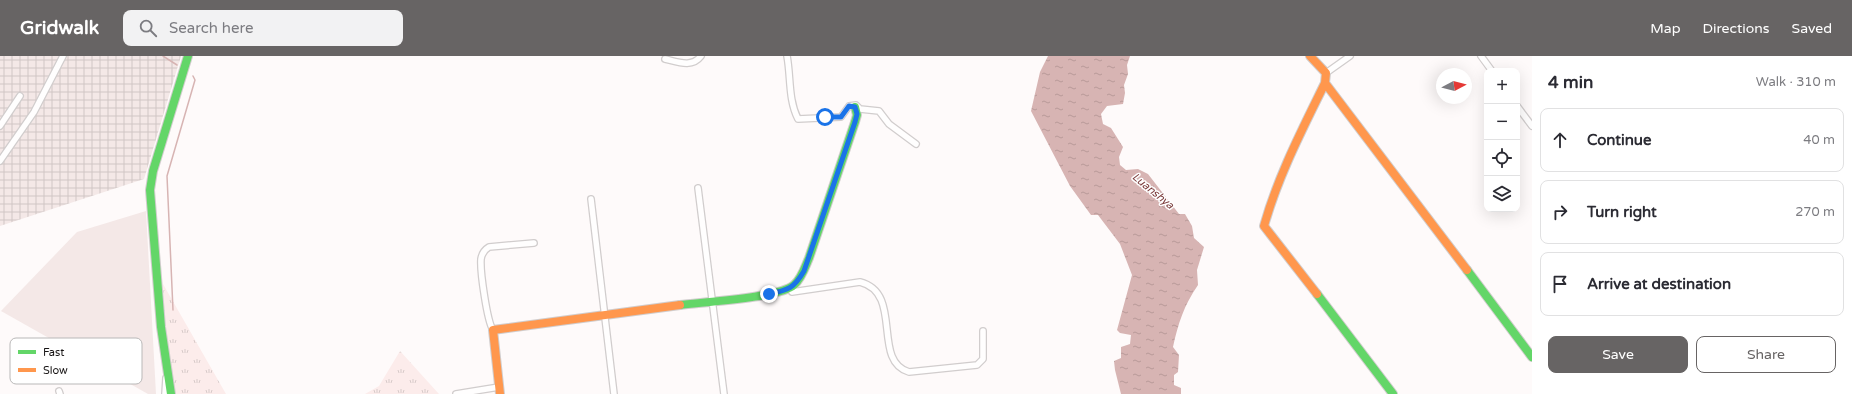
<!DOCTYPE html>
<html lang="en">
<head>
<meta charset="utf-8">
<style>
	:root { --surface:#fff; --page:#f2f2f3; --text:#2b2b33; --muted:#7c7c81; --line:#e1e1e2; --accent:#676464 }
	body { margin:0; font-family:"Varela Round",sans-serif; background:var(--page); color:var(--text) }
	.controls { position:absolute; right:12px; top:12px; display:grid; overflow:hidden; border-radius:8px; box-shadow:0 4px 16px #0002 }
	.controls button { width:36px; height:36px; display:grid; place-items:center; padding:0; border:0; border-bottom:1px solid var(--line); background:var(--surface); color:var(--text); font:20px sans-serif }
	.compass { position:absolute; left:1436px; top:12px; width:36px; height:36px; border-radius:50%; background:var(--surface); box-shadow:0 4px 16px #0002; rotate:83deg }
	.stop { position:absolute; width:12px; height:12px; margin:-9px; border:3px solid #1a73e8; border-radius:50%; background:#fff }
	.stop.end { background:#1a73e8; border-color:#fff; box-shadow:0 1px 4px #0008 }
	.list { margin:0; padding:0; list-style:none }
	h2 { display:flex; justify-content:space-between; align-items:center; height:52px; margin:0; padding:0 16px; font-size:17px }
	h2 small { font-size:13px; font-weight:400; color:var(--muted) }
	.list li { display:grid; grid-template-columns:26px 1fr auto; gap:12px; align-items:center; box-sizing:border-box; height:64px; margin:0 8px 8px; padding:0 8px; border:1px solid var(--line); border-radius:8px }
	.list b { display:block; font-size:15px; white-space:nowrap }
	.list em { font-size:13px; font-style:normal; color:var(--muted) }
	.actions { display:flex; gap:8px; padding:12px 16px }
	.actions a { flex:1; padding:9px 0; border:1px solid var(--accent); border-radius:8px; text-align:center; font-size:14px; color:var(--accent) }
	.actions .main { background:var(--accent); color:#fff }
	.icon { flex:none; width:22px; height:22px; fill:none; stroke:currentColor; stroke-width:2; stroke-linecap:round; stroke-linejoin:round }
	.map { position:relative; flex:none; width:1532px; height:338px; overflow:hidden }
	header { display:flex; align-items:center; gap:24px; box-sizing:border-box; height:56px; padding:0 20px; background:var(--accent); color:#fff }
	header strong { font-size:19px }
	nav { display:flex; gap:22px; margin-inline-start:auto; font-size:14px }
	.search { width:280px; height:36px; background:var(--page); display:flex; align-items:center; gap:10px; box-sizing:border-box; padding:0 14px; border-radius:8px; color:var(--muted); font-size:15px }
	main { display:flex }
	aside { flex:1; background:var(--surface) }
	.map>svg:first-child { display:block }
	.built { fill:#f4e8e7 }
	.industrial { fill:url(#industrial-grid) }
	.park { fill:url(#park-tufts) }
	.water { fill:url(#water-ripples) }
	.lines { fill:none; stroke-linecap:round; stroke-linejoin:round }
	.stream { stroke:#d7b4b3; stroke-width:1.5 }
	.street-casing { stroke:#d1cdcd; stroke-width:8 }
	.fast-casing { stroke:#d1cdcd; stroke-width:10 }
	.slow-casing { stroke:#d1cdcd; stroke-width:10 }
	.street { stroke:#fffefe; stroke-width:5.5 }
	.fast { stroke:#63d668; stroke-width:8 }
	.slow { stroke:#ff974d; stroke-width:8 }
	.route { stroke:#1a73e8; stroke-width:5 }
	.labels { text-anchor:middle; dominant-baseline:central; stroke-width:3; stroke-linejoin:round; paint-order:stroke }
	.water-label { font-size:11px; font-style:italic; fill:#7c3d3d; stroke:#fff }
	.key { fill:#fff; stroke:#b9b8b8; stroke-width:1 }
	.key-label { font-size:11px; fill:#161313 }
</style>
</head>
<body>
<header>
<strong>Gridwalk</strong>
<div class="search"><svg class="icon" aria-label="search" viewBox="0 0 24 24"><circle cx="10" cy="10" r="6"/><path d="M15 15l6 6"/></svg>Search here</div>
<nav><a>Map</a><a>Directions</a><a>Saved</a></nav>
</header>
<main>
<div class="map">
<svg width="1532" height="338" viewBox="0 0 1532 338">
	<defs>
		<pattern id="industrial-grid" width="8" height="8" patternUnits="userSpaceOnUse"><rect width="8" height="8" fill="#f4e8e7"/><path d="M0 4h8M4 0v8" fill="none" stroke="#d0c6c5"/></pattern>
		<pattern id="park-tufts" width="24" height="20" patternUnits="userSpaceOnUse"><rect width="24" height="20" fill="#fceceb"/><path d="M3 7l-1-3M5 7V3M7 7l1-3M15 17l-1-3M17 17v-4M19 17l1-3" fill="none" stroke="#d7cac9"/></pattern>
		<pattern id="water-ripples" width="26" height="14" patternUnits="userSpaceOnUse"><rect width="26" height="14" fill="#d7b4b3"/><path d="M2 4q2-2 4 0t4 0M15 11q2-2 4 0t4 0" fill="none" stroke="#b89a99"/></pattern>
	</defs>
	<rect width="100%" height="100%" fill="#fefafa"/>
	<!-- built -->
	<path class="built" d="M146 155 156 338H148L1 255 77 176Z"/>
	<!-- industrial -->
	<path class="industrial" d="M0 0H181L144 123 0 170Z"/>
	<!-- park -->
	<path class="park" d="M163 228 226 338H168Z
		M400 295 439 338H365L379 330Z"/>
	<!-- water -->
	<path class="water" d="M1048 0H1130L1127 9 1128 18 1124 29 1125 37 1123 48 1107 50 1101 58 1103 68 1111 72 1123 91 1119 101 1120 109 1126 114 1138 113 1148 118 1179 158H1185L1192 170 1194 182 1204 191 1197 214 1198 229C1184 249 1178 268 1173 291L1179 299 1178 316 1174 319V329L1181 332V338H1121L1115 314 1114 305 1121 302V291L1130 288 1131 279 1120 277 1117 274 1132 219 1120 188 1098 159H1091L1070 130 1031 55 1040 16Z"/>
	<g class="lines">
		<!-- stream -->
		<path class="stream" d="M163 0 177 9
			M173 254 167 120 195 24 193 20"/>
		<defs>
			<path id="street" d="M787 0C791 21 788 43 798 63L841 61 849 50 856 49 860 53 879 55 889 68 916 88
				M1481 0 1492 15
				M665 3C678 6 692 12 701 0
				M1326 17 1350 0
				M1517 50 1532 70
				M0 70 20 40
				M0 105 34 56 63 0
				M698 132 724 338
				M591 143 614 338
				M793 231 792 236 860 226C904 237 871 305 909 316L977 309 983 303V275
				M493 274C487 265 480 215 481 203 482 197 484 194 489 191L534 187
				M59 335 60 338
				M165 338 166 322
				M456 338 499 331"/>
			<path id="fast" d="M1467 214 1532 301
				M1317 238 1393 338
				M680 249C703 246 779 242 794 229 802 222 805 211 809 202L855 66 857 59 855 51
				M171 338 161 271 150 134 153 115 188 0"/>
			<path id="slow" d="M1310 0 1326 17 1325 27 1467 214
				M1317 238 1264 170C1278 120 1302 74 1325 27
				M500 338 493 274 680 249"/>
		</defs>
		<!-- street casing -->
		<use href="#street" class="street-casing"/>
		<!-- fast casing -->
		<use href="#fast" class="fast-casing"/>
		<!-- slow casing -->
		<use href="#slow" class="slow-casing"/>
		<!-- street -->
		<use href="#street" class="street"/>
		<!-- fast -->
		<use href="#fast" class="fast"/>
		<!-- slow -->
		<use href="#slow" class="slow"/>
	</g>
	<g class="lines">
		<!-- route -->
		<path class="route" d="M769 238C789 234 794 232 804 215L855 66 857 58 855 51 849 50 841 61H825"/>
	</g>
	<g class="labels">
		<!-- water labels -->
		<g class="water-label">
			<text transform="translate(1153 135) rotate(39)">Luanshya</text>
		</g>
	</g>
	<!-- legend -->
	<rect x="10" y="282" width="132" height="46" rx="6" class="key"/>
	<rect x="18" y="294" width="18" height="4" fill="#63d668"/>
	<rect x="18" y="312" width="18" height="4" fill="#ff974d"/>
	<g class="key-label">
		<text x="43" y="300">Fast</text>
		<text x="43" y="318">Slow</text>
	</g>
</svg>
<div class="controls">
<button>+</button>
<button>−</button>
<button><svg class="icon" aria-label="locate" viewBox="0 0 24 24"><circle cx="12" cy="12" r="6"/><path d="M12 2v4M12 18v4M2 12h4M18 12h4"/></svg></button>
<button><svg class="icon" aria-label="layers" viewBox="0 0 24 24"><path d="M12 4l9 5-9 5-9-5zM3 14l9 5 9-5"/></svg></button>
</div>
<svg class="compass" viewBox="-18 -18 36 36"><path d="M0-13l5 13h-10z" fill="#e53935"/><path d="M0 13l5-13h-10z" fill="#7c7c81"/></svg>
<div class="stop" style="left:825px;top:61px"></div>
<div class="stop end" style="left:769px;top:238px"></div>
</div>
<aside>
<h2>4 min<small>Walk · 310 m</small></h2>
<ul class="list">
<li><svg class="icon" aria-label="ahead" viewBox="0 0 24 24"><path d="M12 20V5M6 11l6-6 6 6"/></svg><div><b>Continue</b></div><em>40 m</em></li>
<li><svg class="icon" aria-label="right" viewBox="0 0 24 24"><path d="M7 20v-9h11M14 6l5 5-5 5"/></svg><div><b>Turn right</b></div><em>270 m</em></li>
<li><svg class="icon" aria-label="arrive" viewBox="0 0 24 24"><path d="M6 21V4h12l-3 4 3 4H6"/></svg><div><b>Arrive at destination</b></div></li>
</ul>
<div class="actions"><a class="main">Save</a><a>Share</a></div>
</aside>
</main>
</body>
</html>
